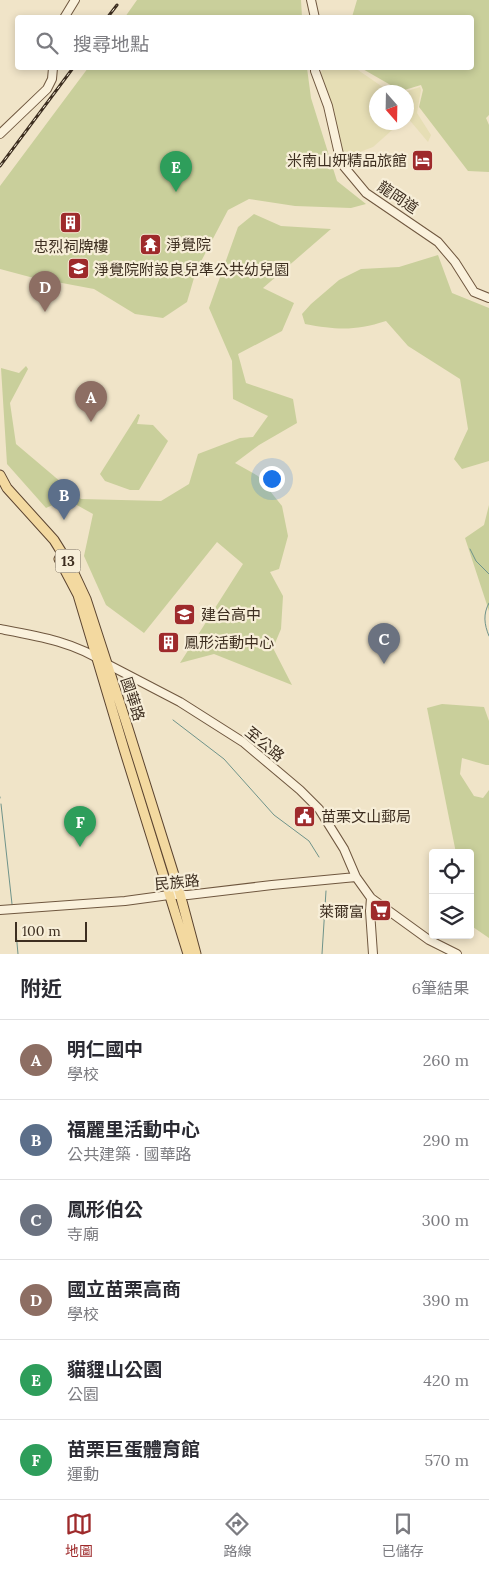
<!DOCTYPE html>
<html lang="zh-TW">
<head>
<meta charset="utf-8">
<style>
	:root { --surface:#fff; --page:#f2f2f3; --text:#2b2b33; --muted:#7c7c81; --line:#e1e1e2; --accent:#9e2a2b }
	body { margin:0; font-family:Lora,"Noto Sans TC",serif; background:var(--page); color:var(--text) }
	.controls { position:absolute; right:15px; bottom:15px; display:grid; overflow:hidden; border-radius:5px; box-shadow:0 2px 8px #0003 }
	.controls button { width:45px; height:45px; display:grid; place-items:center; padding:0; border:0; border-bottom:1px solid var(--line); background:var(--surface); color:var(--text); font:25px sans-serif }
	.compass { position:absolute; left:369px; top:85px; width:45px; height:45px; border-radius:50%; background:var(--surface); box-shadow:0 2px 8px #0003; rotate:160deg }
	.scale { position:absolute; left:15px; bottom:12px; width:72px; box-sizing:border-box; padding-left:5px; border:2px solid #3d2e20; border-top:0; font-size:14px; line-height:18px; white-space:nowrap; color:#3d2e20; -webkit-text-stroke:4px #f7eed8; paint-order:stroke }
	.you { position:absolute; left:271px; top:478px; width:18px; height:18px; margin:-12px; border:4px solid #fff; border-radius:50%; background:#1a73e8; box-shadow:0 0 0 8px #1a73e833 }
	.badge { display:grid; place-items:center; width:32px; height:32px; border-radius:50%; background:var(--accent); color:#fff; font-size:16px; font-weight:700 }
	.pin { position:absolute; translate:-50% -41px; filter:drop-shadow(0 1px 2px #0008) }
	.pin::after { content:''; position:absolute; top:26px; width:18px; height:15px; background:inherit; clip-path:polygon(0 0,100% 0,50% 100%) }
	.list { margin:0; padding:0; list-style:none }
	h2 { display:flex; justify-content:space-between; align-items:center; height:65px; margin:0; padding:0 20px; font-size:21px }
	h2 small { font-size:16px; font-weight:400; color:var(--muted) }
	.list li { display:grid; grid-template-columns:32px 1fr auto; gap:15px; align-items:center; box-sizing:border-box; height:80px; padding:0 20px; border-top:1px solid var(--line) }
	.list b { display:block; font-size:19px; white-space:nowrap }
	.list p { margin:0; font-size:16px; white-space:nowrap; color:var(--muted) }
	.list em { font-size:16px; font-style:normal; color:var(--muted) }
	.icon { flex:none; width:28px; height:28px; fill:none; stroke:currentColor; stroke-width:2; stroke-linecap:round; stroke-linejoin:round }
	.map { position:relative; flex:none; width:489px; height:954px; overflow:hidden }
	.search { position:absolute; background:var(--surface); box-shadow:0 2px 8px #0003; left:15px; right:15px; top:15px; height:55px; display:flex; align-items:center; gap:12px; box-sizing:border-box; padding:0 18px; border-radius:5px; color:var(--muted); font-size:19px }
	.sheet { height:545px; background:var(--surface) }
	nav { display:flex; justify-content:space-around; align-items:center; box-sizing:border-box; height:70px; border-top:1px solid var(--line); background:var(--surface); font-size:14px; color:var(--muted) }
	nav a { display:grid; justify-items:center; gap:2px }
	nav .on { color:var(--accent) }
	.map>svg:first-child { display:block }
	.farmland { fill:#e6deb5 }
	.green { fill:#c9cf9b }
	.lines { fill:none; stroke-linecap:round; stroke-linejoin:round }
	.stream { stroke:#6f938a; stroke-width:1 }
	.secondary-casing { stroke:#6f573f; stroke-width:10 }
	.primary-casing { stroke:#5b4430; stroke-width:11 }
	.secondary { stroke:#faf1dc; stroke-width:8 }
	.primary { stroke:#f3d9a0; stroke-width:9 }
	.rail-casing { stroke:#3d2e20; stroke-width:3 }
	.rail { stroke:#f7eed8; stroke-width:1; stroke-dasharray:4; stroke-linecap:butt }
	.labels { text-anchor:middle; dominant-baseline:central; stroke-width:4.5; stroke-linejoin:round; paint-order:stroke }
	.shield { fill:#f7eed8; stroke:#756857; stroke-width:1 }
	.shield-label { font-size:14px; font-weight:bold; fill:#3d2e20 }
	.poi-label { font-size:15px; fill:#3d2e20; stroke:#f7eed8; text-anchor:start }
	.street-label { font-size:15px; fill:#3d2e20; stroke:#f7eed8 }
</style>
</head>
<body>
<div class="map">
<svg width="489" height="954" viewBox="0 0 489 954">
	<rect width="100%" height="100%" fill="#f0e4c8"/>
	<!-- farmland -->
	<path class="farmland" d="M322 68H355L390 92H376V122L400 123 373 147 344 158 333 107 321 74Z
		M420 87 421 90 417 113 431 135 428 142 407 117 406 92H404Z"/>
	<!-- green -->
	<path class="green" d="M137 0H301L302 17H125Z
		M357 0H489V115L486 118 489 125V172L468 171 419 107 423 90 421 85 401 91 361 68H472V18L352 17Z
		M88 68H307L311 98 337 181 366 204 351 208 295 206 249 199 228 210 196 271 187 302 163 318 135 314 94 289 30 277 0 269V186Z
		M254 214 281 226 331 229 263 288 294 303 282 331 238 354 246 383 293 399 297 423 259 445 235 463 258 476 282 506 288 536 279 569 270 572 283 596 281 629 273 648 292 685 214 654 180 663 243 564 217 542 144 633 106 605 84 556 93 514 66 499 46 508 7 464 1 368 19 373 26 366 28 369 10 403 16 444 81 499 161 501 189 484 198 454 240 438 253 437 268 416 233 399 232 361 209 308 238 227Z
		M438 255 452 293 489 308V461L462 469 454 459 468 429 460 379 408 346 386 321C355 331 337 330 305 324L302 314 311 304 339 280 361 269 399 267Z
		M138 414 140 415 137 424 153 425 168 441 139 490H130L105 481 100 474Z
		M489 505V611L465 538 484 525Z
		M442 704 484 707 489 721V765H486L462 758 460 774 474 796 483 798 489 790V938L470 925V853H456L427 708Z"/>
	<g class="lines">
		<!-- stream -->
		<path class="stream" d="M470 549 476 561 489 574
			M489 603C483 614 484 624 489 636
			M173 720 224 759 274 815 309 841 319 857
			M0 797V798
			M1 804 12 904
			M16 932 18 954
			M322 954 326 891"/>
		<defs>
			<path id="secondary" d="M311 0 315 18
				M64 18 75 0
				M315 68V71L328 106 341 163 366 193 438 242 455 262 474 292 489 298
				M0 134 47 89 52 79 53 68
				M0 629C38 636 75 642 107 664L180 702 243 742 300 790 319 809 344 849 356 877 371 898 429 940 457 954
				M371 898 370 911 373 954
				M0 910 125 901 169 895H188L272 885 356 877"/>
			<path id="primary" d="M0 475 7 488 54 540 72 569 86 599 125 719 180 894 196 954
				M59 559 78 595 124 749 188 954"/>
		</defs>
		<!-- secondary casing -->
		<use href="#secondary" class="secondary-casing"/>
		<!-- primary casing -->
		<use href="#primary" class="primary-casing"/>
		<!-- secondary -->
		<use href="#secondary" class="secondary"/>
		<!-- primary -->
		<use href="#primary" class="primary"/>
		<defs>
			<path id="rail" d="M107 18 117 5
				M0 166 73 68"/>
		</defs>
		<!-- rail casing -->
		<use href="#rail" class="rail-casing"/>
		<!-- rail -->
		<use href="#rail" class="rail"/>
	</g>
	<!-- icons -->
	<defs>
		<symbol id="hotel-square" viewBox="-11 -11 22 22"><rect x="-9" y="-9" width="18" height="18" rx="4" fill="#9e2a2b" stroke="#f7eed8"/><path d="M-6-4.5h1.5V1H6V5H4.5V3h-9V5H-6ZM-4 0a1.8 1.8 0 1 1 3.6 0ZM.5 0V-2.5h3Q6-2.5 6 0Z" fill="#fff"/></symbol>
		<symbol id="building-square" viewBox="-11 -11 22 22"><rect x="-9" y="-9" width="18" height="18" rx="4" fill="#9e2a2b" stroke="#f7eed8"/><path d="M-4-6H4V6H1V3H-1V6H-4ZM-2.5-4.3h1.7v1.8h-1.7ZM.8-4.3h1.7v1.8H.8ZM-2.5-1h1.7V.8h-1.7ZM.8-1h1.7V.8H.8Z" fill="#fff"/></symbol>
		<symbol id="temple-square" viewBox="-11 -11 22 22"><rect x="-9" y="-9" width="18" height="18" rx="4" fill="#9e2a2b" stroke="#f7eed8"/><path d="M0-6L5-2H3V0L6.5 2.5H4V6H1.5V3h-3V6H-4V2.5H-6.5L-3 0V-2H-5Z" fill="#fff"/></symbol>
		<symbol id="school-square" viewBox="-11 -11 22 22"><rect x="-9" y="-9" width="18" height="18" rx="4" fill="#9e2a2b" stroke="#f7eed8"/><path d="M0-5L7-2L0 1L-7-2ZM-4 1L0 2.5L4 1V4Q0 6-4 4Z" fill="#fff"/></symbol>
		<symbol id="civic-square" viewBox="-11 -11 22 22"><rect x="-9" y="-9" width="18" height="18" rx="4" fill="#9e2a2b" stroke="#f7eed8"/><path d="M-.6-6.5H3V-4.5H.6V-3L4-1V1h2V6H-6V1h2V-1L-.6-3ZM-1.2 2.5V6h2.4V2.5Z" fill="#fff"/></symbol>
		<symbol id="supermarket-square" viewBox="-11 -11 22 22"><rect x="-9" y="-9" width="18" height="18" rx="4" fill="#9e2a2b" stroke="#f7eed8"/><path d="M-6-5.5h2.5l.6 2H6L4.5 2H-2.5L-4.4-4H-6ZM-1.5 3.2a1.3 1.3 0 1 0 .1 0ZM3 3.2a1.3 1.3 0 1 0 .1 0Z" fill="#fff"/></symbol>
	</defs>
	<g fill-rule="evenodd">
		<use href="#hotel-square" x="410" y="148" width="25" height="25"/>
		<use href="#building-square" x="58" y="210" width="25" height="25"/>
		<use href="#temple-square" x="138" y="232" width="25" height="25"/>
		<use href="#school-square" x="66" y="256" width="25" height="25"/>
		<use href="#school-square" x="172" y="602" width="25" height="25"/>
		<use href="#building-square" x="156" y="630" width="25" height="25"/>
		<use href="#civic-square" x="292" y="804" width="25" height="25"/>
		<use href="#supermarket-square" x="368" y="898" width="25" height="25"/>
	</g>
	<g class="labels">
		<!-- shield labels -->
		<rect class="shield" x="55.5" y="549.5" width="25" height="23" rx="4"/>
		<g class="shield-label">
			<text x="68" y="561">13</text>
		</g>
		<!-- poi labels -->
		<g class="poi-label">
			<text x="407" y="160" text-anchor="end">米南山妍精品旅館</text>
			<text x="166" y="244">淨覺院</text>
			<text x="71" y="246" text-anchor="middle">忠烈祠牌樓</text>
			<text x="94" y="269">淨覺院附設良兒準公共幼兒園</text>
			<text x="201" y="614">建台高中</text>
			<text x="184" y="642">鳳形活動中心</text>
			<text x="321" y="816">苗栗文山郵局</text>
			<text x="364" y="911" text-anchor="end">萊爾富</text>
		</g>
		<!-- street labels -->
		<g class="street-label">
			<text transform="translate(398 197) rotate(34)">龍岡道</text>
			<text transform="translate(133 699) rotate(72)">國華路</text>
			<text transform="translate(265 744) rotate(39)">至公路</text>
			<text transform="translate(177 882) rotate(-5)">民族路</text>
		</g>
	</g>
</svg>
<div class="controls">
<button><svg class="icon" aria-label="locate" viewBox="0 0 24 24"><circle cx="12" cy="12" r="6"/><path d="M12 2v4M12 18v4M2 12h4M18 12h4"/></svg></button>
<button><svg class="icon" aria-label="layers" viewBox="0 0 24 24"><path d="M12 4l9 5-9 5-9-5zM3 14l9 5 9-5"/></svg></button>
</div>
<svg class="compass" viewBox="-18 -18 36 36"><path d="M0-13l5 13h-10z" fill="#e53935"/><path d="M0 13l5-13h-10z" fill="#7c7c81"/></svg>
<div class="scale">100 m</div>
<div class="you"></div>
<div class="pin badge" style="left:91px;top:422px;background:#8d6e63">A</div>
<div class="pin badge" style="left:64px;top:520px;background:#5c6f8a">B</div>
<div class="pin badge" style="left:384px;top:664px;background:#6b7280">C</div>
<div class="pin badge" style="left:45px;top:312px;background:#8d6e63">D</div>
<div class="pin badge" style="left:176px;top:192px;background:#2e9e5b">E</div>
<div class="pin badge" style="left:80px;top:847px;background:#2e9e5b">F</div>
<div class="search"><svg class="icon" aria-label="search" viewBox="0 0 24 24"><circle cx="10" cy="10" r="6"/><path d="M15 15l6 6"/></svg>搜尋地點</div>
</div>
<section class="sheet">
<h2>附近<small>6筆結果</small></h2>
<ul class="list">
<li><span class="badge" style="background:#8d6e63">A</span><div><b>明仁國中</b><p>學校</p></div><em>260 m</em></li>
<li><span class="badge" style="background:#5c6f8a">B</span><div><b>福麗里活動中心</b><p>公共建築 · 國華路</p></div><em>290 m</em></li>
<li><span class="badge" style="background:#6b7280">C</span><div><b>鳳形伯公</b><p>寺廟</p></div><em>300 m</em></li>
<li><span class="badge" style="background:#8d6e63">D</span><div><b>國立苗栗高商</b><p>學校</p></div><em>390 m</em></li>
<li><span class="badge" style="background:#2e9e5b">E</span><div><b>貓貍山公園</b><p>公園</p></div><em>420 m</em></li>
<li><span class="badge" style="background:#2e9e5b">F</span><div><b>苗栗巨蛋體育館</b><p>運動</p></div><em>570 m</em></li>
</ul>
</section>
<nav>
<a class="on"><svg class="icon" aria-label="map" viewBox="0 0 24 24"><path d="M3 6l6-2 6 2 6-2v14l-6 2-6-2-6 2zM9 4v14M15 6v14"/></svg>地圖</a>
<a><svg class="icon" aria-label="directions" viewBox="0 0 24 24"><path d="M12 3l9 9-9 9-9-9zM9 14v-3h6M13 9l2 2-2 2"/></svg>路線</a>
<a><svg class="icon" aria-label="saved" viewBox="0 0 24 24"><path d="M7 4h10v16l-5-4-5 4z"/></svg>已儲存</a>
</nav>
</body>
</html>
